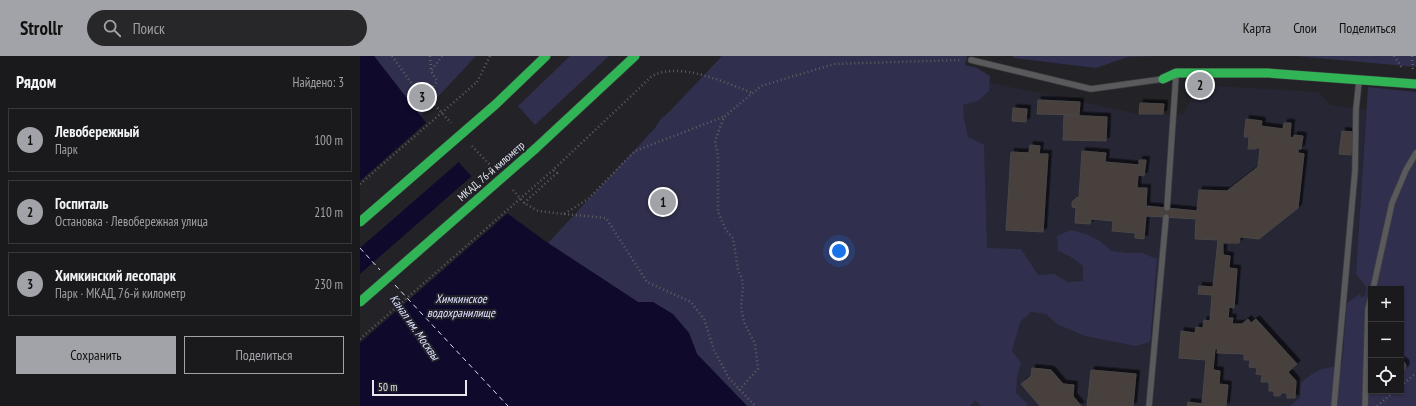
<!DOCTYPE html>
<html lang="ru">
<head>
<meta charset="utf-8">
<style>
	:root { --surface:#1a1a1d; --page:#27272a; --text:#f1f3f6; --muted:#9fa1a4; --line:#38383b; --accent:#a2a3a8 }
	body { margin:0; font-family:"PT Sans Narrow",sans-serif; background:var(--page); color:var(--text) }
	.controls { position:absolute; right:12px; bottom:12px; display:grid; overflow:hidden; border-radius:0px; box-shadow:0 1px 3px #0004 }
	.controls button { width:36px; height:36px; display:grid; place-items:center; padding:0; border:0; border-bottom:1px solid var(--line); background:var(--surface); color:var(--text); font:20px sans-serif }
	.scale { position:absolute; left:12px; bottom:10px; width:95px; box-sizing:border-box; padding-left:4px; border:2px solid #e7e8ee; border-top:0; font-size:11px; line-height:14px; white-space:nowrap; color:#e7e8ee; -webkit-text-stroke:3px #202029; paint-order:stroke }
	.you { position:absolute; left:479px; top:195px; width:14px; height:14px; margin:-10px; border:3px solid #fff; border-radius:50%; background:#1a73e8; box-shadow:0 0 0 6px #1a73e833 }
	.badge { display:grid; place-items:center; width:26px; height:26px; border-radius:50%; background:var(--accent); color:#111; font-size:13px; font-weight:700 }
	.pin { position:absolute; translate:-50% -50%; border:2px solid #fff; box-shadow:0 1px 4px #0006 }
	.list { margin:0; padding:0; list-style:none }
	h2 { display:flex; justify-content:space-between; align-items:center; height:52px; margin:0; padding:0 16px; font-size:17px }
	h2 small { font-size:13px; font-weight:400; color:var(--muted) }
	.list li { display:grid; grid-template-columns:26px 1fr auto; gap:12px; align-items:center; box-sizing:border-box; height:64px; margin:0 8px 8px; padding:0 8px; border:1px solid var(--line); border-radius:0px }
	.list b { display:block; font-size:15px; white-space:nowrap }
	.list p { margin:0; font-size:13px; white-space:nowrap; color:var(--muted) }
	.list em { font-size:13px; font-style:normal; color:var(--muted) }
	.actions { display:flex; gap:8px; padding:12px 16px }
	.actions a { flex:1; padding:9px 0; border:1px solid var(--accent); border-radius:0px; text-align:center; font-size:14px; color:var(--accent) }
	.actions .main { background:var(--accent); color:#111 }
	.icon { flex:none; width:22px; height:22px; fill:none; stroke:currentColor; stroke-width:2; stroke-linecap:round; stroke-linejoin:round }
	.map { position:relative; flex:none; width:1056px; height:350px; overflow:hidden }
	header { display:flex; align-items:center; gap:24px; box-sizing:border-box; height:56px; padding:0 20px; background:var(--accent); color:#111 }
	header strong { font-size:19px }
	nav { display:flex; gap:22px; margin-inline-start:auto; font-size:14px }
	.search { width:280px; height:36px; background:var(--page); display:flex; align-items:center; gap:10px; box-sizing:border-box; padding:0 14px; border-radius:22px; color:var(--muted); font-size:15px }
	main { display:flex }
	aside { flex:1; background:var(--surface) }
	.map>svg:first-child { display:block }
	.built { fill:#262634 }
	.green { fill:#30304e; fill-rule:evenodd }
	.water { fill:#0f092c }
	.pier { fill:#222227 }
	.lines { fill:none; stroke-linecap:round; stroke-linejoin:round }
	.ferry { stroke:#dfe0ff; stroke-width:1; stroke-dasharray:5 4; stroke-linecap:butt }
	.building { fill:#47403c; stroke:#484748; filter:url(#shadow) }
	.lane-casing { stroke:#3e3f42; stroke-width:7 }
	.fast-casing { stroke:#3e3f42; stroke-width:10 }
	.path { stroke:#5e5e61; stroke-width:2.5; stroke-dasharray:1 3; stroke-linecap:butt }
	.lane { stroke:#5a5a5c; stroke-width:5.5 }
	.fast { stroke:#30b455; stroke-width:9 }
	.fast-bridge-casing { stroke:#3e3f42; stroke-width:10; stroke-linecap:butt }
	.path-bridge { stroke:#5e5e61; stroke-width:2.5; stroke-dasharray:1 3; stroke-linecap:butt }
	.fast-bridge { stroke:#30b455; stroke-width:9 }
	.labels { text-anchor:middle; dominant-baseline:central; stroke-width:4; stroke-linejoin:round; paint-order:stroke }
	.street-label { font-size:11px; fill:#e7e8ee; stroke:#202029 }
	.water-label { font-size:12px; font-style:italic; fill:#dfe0ff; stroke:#202029 }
</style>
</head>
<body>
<header>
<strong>Strollr</strong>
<div class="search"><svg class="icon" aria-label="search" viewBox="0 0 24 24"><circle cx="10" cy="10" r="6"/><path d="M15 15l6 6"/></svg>Поиск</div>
<nav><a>Карта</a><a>Слои</a><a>Поделиться</a></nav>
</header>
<main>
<aside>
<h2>Рядом<small>Найдено: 3</small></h2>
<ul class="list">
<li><span class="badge">1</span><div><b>Левобережный</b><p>Парк</p></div><em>100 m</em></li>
<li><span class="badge">2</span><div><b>Госпиталь</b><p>Остановка · Левобережная улица</p></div><em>210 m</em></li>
<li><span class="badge">3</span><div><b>Химкинский лесопарк</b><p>Парк · МКАД, 76-й километр</p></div><em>230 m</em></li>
</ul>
<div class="actions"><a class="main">Сохранить</a><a>Поделиться</a></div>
</aside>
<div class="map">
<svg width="1056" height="350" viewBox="0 0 1056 350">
	<defs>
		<filter id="shadow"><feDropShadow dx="3.5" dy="-3.5" stdDeviation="0" flood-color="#0009"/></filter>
	</defs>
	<rect width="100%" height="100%" fill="#222227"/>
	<!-- built -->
	<path class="built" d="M627 26 779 58H823L839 29 959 36 970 49 1006 54 996 218 1006 231 983 350H484L432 38Z"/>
	<!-- green -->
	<path class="green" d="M14 0H116L60 60Z
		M210 0H249L175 69 158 50Z
		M362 0H607L605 9 617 12 630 20 629 35 618 45 603 49 604 63 608 81 624 89 627 192 661 193 678 219 694 218 708 226 723 225V210L711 201 698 195 697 180 711 174 726 178 740 185 752 195 767 197H782L797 203 790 286 776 290 725 280 697 268 686 258 671 256 660 266 652 295 661 307 657 322 656 337 668 348 667 350H621L615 344 610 350H387L337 298 329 277 293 246H278L188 187 295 72 300 64 310 55Z
		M653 0H796L768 1 736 12 654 2Z
		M936 0H1056V11Z
		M1008 31 1056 36V350H930L940 342 941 327C955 314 963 312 982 309L987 247 1000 238 1001 242 1005 239 1006 231 996 218ZM1011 233H1041V335H1011Z"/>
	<!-- water -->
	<path class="water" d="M0 0H14L85 91 141 153 188 187 278 246H293L313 258 329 277 337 298 387 350H0Z"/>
	<!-- pier -->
	<path class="pier" d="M67 66 100 105 0 192V125Z
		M113 119 142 151 149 156 0 287V218Z"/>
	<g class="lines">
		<!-- ferry -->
		<path class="ferry" d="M0 192 20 214
			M35 229 148 350"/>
	</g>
	<!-- building -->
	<path class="building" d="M678 44 720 46 719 59 677 58Z
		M780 47 804 48 803 58H779Z
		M653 52 667 53 666 66 652 65Z
		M704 59 747 61 746 85 703 84Z
		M886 63 902 65 901 70 923 73 924 67H931L930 81 934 82V79L943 80 941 93H938V97L944 98 938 152 899 183 880 181 879 187H863V199L870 200 869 212 877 213 874 252 869 251 868 262H873L872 268H882L888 263 891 267 896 263 937 308 928 316 936 325 935 342H927V337H921L920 340H914V335H909V326H901L902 319 896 318 897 312 889 311 890 304H884V298L857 297 858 293H855L853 314 860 315 859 328 868 329 866 350H827L828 346 842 348 846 304 819 302 821 275 835 277 836 271 843 272 844 264 850 265 852 239 838 238 839 230 853 231 858 184 835 183 836 163 786 160 784 183 775 182V177L752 175 753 165 731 163 730 168 715 167 716 152 712 151V146L717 141H719L722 95 746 97 745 106 779 109V104H786L784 120 778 119 777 132H787L786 150 837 155 839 134 867 135 898 111 900 92H896V93H888L889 81H884Z
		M982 75 993 76 991 99 979 98Z
		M670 89 680 90 679 98H688L683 176 646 174 651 96 669 97Z
		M1041 304 1045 307 1046 310 1045 313 1041 316Z
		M672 312 691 314 703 328 714 329 713 340 721 350H680L661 328 671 320Z
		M731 314 776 318 773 350H727Z"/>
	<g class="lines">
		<defs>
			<path id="lane" d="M611 4 731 33 803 23
				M807 152 816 19
				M1013 233 1032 147 1046 114 1056 97
				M789 350 806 161
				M974 350 995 115 996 53 999 25
				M1005 350 1008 253 1011 241"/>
			<path id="fast" d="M803 23 816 17H908L1056 28
				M136 48 186 0
				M175 93 275 0"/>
		</defs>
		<!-- lane casing -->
		<use href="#lane" class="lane-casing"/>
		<!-- fast casing -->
		<use href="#fast" class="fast-casing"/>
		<!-- path -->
		<path class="path" d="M32 0 55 32 66 40
			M70 0 71 15
			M82 0 71 15 77 25 67 40 91 67
			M1034 0 1043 13
			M1052 0 1053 16
			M117 26 130 0
			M112 90 131 110
			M153 134 164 147 178 155 204 158 228 143 275 95 363 61
			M164 147 197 117 193 114 292 20C321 5 365 27 393 37
			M204 158 246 162 287 226 331 246 344 263 354 294 369 322 395 350
			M1041 330 1056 317
			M379 334 398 313 395 288 384 266 381 251 383 231 382 222 378 214 373 182 366 174 358 156V99L355 85 364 61 401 30 474 8 602 4
			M1017 350 1035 335"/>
		<!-- lane -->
		<use href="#lane" class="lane"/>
		<!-- fast -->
		<use href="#fast" class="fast"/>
		<defs>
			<path id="fast-bridge" d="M0 166 136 48
				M0 246 175 93"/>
		</defs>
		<!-- fast-bridge casing -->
		<use href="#fast-bridge" class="fast-bridge-casing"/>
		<!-- path-bridge -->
		<path class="path-bridge" d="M0 128 117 26
			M0 283 193 114"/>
		<!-- fast-bridge -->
		<use href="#fast-bridge" class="fast-bridge"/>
	</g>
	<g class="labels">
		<!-- street labels -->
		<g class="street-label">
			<text transform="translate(131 115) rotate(-41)">МКАД, 76-й километр</text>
		</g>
		<!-- water labels -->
		<g class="water-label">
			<text x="101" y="242">Химкинское<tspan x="101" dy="14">водохранилище</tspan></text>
			<text transform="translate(55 271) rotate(55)">Канал им. Москвы</text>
		</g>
	</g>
</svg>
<div class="controls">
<button>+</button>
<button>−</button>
<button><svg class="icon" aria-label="locate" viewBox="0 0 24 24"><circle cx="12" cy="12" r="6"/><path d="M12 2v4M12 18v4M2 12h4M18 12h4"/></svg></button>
</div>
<div class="scale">50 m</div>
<div class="you"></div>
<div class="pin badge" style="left:303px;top:146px">1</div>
<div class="pin badge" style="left:840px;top:29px">2</div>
<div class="pin badge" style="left:62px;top:41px">3</div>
</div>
</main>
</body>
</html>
